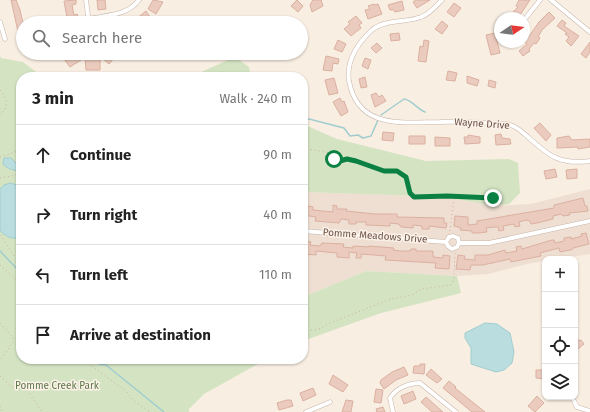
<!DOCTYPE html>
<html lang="en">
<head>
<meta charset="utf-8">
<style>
	:root { --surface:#fff; --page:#f6f6f6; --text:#222; --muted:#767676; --line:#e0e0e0 }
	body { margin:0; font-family:"Fira Sans",sans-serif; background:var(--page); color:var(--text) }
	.controls { position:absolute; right:12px; bottom:12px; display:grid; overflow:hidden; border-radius:8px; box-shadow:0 1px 3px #0004 }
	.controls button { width:36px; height:36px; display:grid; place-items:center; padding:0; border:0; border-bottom:1px solid var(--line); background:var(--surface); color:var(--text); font:20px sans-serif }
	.compass { position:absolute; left:494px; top:12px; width:36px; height:36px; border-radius:50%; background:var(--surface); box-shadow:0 1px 3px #0004; rotate:77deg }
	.stop { position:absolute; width:12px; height:12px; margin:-9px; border:3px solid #0b8043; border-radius:50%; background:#fff }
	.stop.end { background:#0b8043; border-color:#fff; box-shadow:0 1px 4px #0008 }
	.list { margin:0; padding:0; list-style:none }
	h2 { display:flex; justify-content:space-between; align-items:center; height:52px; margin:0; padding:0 16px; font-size:17px }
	h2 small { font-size:13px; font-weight:400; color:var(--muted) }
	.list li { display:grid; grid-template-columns:26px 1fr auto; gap:12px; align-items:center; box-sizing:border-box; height:60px; padding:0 16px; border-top:1px solid var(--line) }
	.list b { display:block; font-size:15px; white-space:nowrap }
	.list em { font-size:13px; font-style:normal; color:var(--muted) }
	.icon { flex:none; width:22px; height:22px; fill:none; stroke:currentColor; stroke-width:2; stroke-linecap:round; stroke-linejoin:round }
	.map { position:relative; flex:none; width:590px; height:412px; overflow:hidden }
	.search { position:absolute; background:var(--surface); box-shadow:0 1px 3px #0004; left:16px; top:16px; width:292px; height:44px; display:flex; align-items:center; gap:10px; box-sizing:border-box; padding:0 14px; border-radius:22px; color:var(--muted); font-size:15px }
	.panel { position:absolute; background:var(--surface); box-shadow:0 1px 3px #0004; left:16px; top:72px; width:292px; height:292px; border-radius:16px }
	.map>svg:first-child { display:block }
	.residential { fill:#efdfd2 }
	.green { fill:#d4e4c3 }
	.water { fill:#badedf; stroke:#a1cdcf }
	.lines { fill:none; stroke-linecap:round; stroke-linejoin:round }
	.stream { stroke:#a1cdcf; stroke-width:1.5 }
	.building { fill:#eacbbe; stroke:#dbb0a0 }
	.minor-casing { stroke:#c7b5ab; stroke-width:5 }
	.path { stroke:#ceaea1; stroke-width:1; stroke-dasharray:1 3; stroke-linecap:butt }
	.minor { stroke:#fff; stroke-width:4 }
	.route { stroke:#0b8043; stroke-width:5 }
	.labels { text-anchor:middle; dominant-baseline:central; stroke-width:3; stroke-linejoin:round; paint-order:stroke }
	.street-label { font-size:10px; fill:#6d544c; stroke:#fcf2e8 }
	.park-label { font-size:10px; fill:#5b7749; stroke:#fcf2e8 }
</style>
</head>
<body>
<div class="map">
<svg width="590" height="412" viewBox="0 0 590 412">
	<rect width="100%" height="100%" fill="#f9eee2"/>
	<!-- residential -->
	<path class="residential" d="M590 189V254L559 259H545V261L527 264 488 274 457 276 366 271 303 297V192L447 197 493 206 531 204Z"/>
	<!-- green -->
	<path class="green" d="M0 56 1 58 23 62 43 77H21V359H267L204 394 189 409V412H0Z
		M235 57 249 67 251 77H190Z
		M303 124 337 139 426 161 509 159 518 163 520 193 509 204 493 206 447 197 303 192Z
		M366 271 457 276 461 293 381 313 303 341V297Z"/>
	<!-- water -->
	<path class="water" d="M4 158H11L17 164 21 166V171C15 171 7 169 3 164Z
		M10 183 21 186V237C12 240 7 237 0 231V189L4 185Z
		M485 323 497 324 510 333 514 352 512 363 504 370 496 372 471 364V348L465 338V333Z"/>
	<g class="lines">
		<!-- stream -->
		<path class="stream" d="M381 115 404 99C412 100 417 109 425 112
			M303 120 309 119 344 128 350 136 358 135 363 138 371 136 378 120
			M0 251 21 273
			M95 359 99 364 106 365 164 412"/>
	</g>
	<!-- building -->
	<path class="building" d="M11 0H16L20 10 23 23V35L19 36Z
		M76 0V4L72 5 74 15 77 14 79 19 75 20V23H68L64 1Z
		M97 0H105L106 9 98 10Z
		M153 0 163 2 156 14 148 9Z
		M297 0 303 6 298 12 291 6Z
		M313 0H321L323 6 312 12 310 5Z
		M416 0H430L417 8 413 2Z
		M519 0H530L518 18H507L518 7 516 6Z
		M402 1 404 10 395 12 394 10H390L388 5Z
		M454 3 461 8 454 17 447 12Z
		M374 4 375 5 378 4 382 14 368 19 365 10 370 9 368 6Z
		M146 11 152 20 148 23H140L136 19Z
		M549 12 555 18 542 30 538 37 540 38 536 44 534 43 529 49 530 51 523 56 519 51 527 44 525 42 539 22Z
		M356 16 362 23 359 25 361 28 351 36 344 29 350 24 348 22Z
		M562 20 566 23 564 26 579 36 571 46 566 41 569 37 565 34 567 33 557 26Z
		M442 21 448 26 442 34 435 29Z
		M399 33 400 40 391 41 390 34Z
		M495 33 500 53 491 55 486 35Z
		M338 40 346 44 342 52 334 49Z
		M424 40 429 41 426 62 418 61 420 46 423 47Z
		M590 42V52L586 58 581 54Z
		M377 43 382 48 376 53 371 48Z
		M106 53H118L109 64 102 58Z
		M326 56 339 59 338 64 333 63 332 71 323 70Z
		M84 58 70 67 64 59Z
		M85 58 100 59V70H86Z
		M365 58 371 60 368 69 362 66Z
		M448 71 457 73 455 81 446 80Z
		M467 76 479 80 477 86 467 83Z
		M365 77 367 87 361 88 359 79Z
		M334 78 338 93 329 95 325 80Z
		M489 80 496 82 495 88 488 86Z
		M376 93 379 97 382 95 386 101 375 107 371 95Z
		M340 98 342 102 344 101 348 112 341 116 333 102Z
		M540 123 551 135 546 141 534 128Z
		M383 132 394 133 393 141 382 140Z
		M501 134 502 138 510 139 511 144 496 145 495 135Z
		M468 135 480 137V143L465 144 464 137H468Z
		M409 136H425V144H409Z
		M569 136 572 140 590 139V147L578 149V147L557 148V138Z
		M435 137 450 138V146H435Z
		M555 169 557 177 546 179 544 171Z
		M577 169V178L567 179 566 170Z
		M583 198 585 206H587L588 211 569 213 570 215 563 216 561 214 553 216V219L537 223 531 224 530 221 526 220 519 222 520 226 515 227 514 224 503 226 504 230 499 231 498 227H494L486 228 487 232 478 233H472V231L460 230 461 228 454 226 455 216 468 217V225L477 224V221L554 208V205Z
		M303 205 313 207V210L333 212V205L337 206V209H347L346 211 375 214H397V217L444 218V223H447L446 228 429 226V229H422V226L413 225V228L401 227 399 224 390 223V226L366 225V222H356V224H349V220L341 219 339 223 315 221 316 217 303 215Z
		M586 233 589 244 573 248V249L570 250 560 252 559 248 540 253 541 256 511 262 510 259 483 265H471L470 270 456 269 458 255 465 256 464 259 475 260V255H488L505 250 506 253 517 251 516 247 521 246 522 249 552 240H554L555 243 564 241V238L571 237V239L582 236 581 234Z
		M303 241 311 242 310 245 320 246 322 243 344 244 343 247 353 248V246L369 247V246L394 248 393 250 400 251H410L411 249H416V251H433V257L443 258V255L450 256 449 269 435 268 436 263 385 260 386 256 361 254V258H356L357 253 349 252V258L337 257V253L316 251V255L303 254Z
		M575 335 579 341 581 340 584 344 578 349 575 345Z
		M420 364H425L424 374 413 373 414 366H420Z
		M404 367 408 375 396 380 384 389 380 383 381 380 392 372Z
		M431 369 442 379 437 383 426 375Z
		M536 370H545V379L536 378Z
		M333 375 348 385 343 392 329 384Z
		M449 381 456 387 455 388 485 412H472L443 388Z
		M313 388 316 395 303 401 300 393Z
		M376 389 383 390 381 403 374 402Z
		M413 391 416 399 404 404 401 396Z
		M537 396 544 403 535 412 528 406Z
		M426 397 443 412H432L421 402Z
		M287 400H291L293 406 279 410 277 403Z
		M346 400 353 401 351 412H342Z
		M383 407 385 412H377L376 409Z"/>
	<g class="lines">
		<defs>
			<path id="minor" d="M86 0 89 23
				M442 0C436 6 430 14 421 17 406 23 385 19 372 30 358 43 346 61 349 81 358 130 403 122 440 122 462 121 485 123 507 124 516 126 521 131 528 137 549 156 560 165 590 161
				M551 0 590 32
				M89 19C107 15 127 16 139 0
				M524 20 540 0
				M0 22 5 39
				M303 231 446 242
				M446 242 448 246 452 249 457 247 459 243
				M446 242 449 237 453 236 458 238 459 243
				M459 243H489L590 221
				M572 397 577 407 590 411
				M306 412 330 402
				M393 412 390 398C396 388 409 383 420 383L456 412"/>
		</defs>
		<!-- minor casing -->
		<use href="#minor" class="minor-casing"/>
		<!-- path -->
		<path class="path" d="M0 90C8 100 9 106 0 115
			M303 148 330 153 337 160H349L384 171H397L406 177 410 193 414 197 447 196 495 199 497 196 496 195 493 198
			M0 157 21 150
			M0 178 21 174
			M450 231 454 197
			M0 235 15 257 21 259
			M0 265 21 284
			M0 323 12 336 14 341 0 360
			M303 331 319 329 330 323 391 299 412 295 421 289 451 285 454 279 455 253
			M82 359 126 391 135 402 150 412
			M0 376 12 387 27 390 42 412
			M0 406 2 412"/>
		<!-- minor -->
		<use href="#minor" class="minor"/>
	</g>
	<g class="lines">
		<!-- route -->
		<path class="route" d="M334 159 340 161 347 159 356 161 384 171H397L406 177 410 193 414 197 447 196 493 198"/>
	</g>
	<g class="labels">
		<!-- street labels -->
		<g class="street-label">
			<text transform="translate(482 124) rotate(4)">Wayne Drive</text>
			<text transform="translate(375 236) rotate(4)">Pomme Meadows Drive</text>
		</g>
		<!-- park labels -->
		<g class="park-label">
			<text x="57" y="386">Pomme Creek Park</text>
		</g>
	</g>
</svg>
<div class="controls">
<button>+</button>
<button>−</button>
<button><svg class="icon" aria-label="locate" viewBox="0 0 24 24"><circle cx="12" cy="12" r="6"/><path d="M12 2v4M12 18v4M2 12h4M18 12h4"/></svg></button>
<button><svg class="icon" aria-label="layers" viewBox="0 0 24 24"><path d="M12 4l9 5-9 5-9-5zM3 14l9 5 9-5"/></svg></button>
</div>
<svg class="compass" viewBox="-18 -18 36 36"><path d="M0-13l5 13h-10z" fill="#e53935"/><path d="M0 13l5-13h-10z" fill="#767676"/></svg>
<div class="stop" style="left:334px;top:159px"></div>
<div class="stop end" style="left:493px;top:198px"></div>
<div class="search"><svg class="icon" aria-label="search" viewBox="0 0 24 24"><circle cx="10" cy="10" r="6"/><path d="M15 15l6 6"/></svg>Search here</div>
<section class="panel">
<h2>3 min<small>Walk · 240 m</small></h2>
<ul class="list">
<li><svg class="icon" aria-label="ahead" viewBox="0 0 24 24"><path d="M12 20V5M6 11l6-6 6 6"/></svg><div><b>Continue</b></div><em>90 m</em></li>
<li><svg class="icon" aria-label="right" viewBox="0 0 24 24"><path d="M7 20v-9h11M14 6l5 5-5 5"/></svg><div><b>Turn right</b></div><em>40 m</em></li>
<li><svg class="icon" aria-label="left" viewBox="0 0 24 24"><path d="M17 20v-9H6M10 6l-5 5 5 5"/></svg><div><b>Turn left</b></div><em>110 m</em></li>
<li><svg class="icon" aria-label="arrive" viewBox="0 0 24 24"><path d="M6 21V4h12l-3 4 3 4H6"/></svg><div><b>Arrive at destination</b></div></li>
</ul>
</section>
</div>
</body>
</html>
